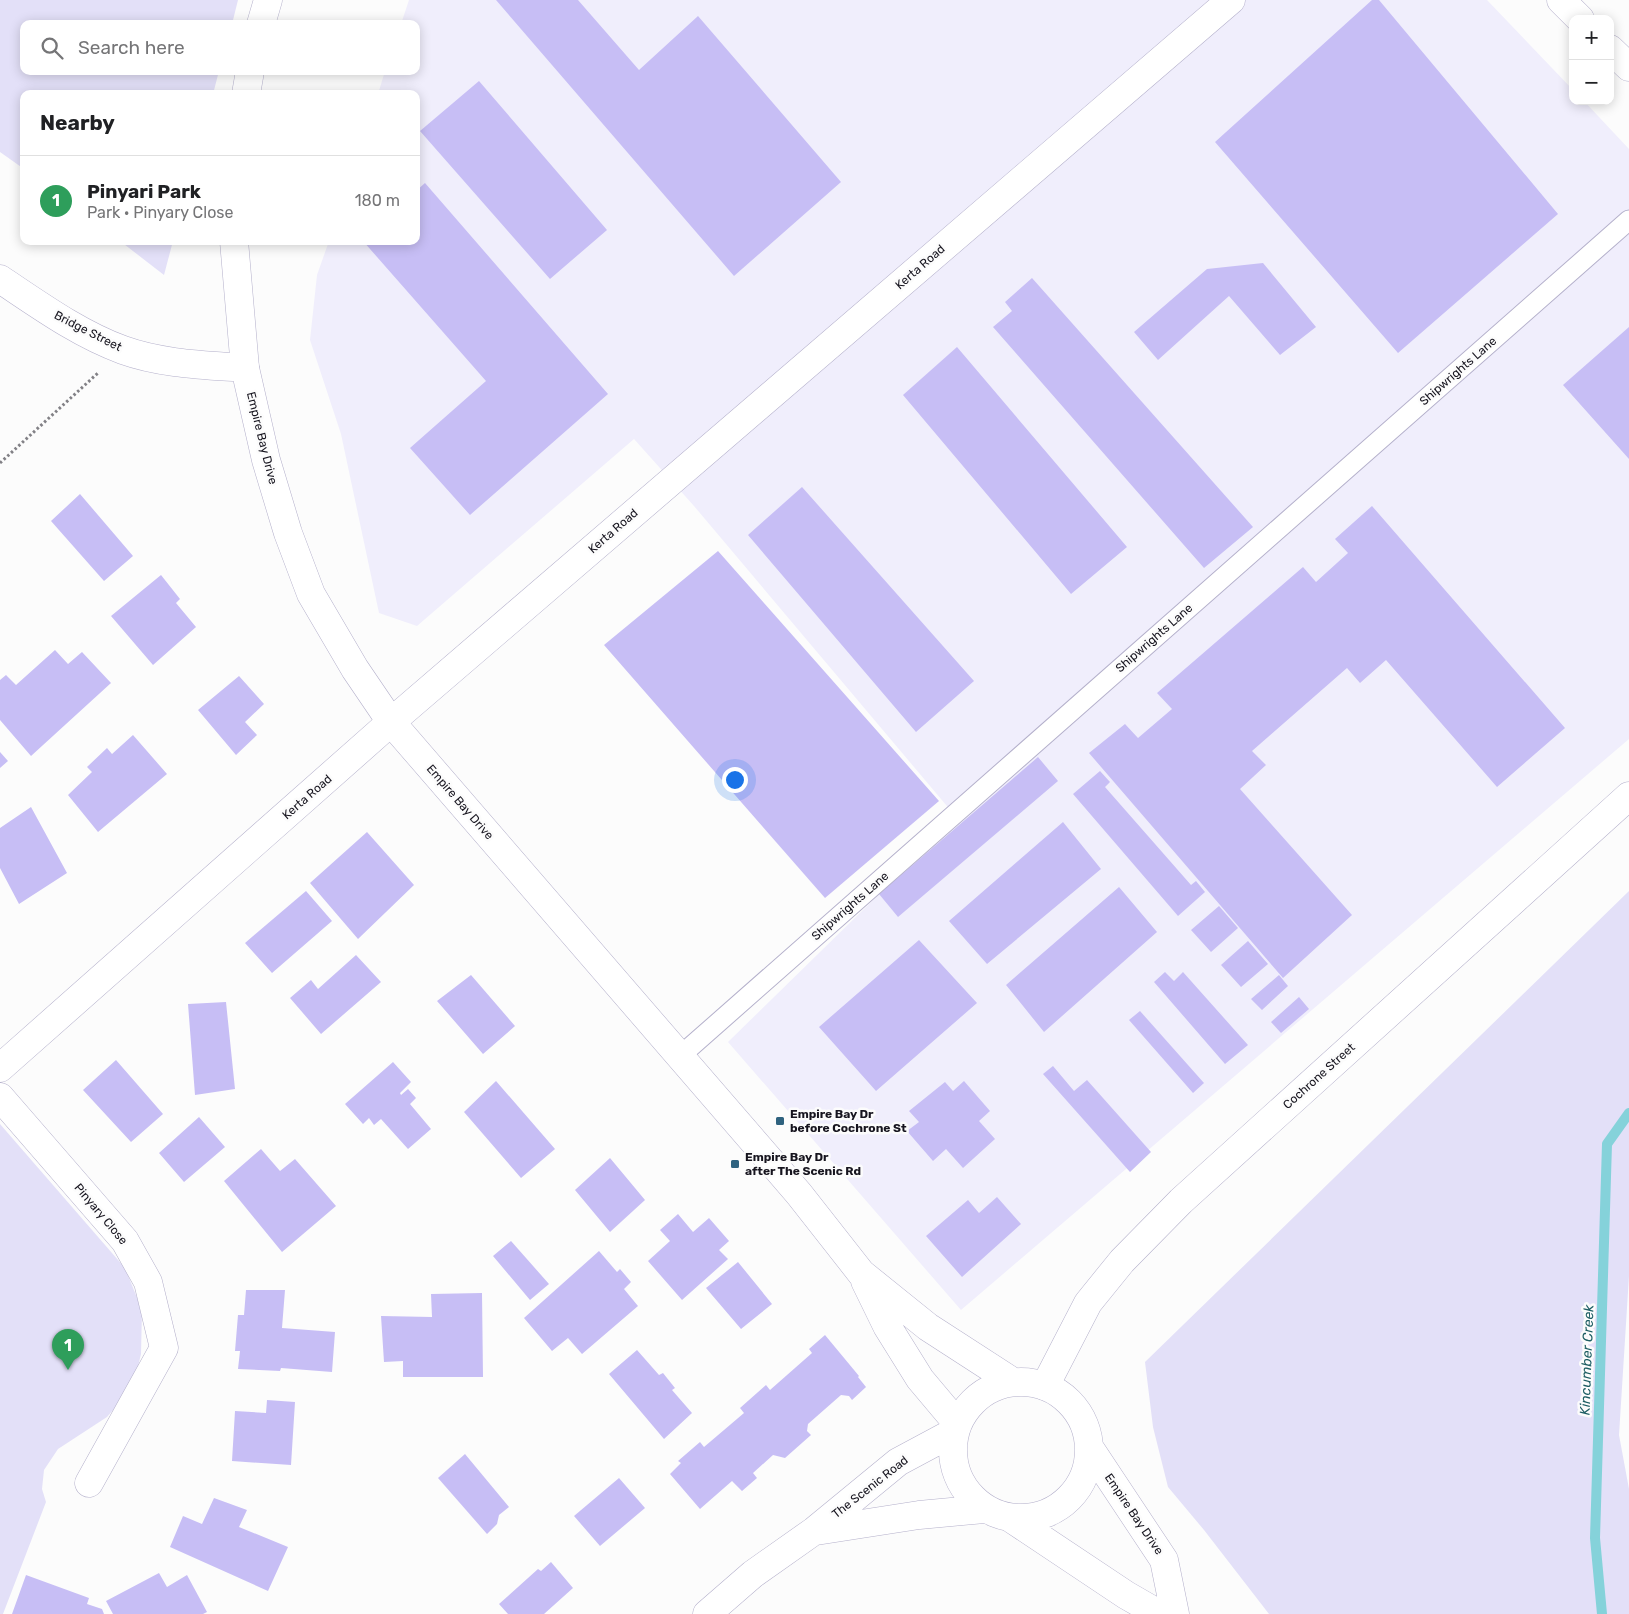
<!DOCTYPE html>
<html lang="en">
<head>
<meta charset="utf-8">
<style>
	:root { --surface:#fff; --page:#f2f2f2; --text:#202124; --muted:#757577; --line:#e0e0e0; --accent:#2f627f }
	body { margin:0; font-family:Rubik,sans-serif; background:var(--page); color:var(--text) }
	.controls { position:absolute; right:15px; top:15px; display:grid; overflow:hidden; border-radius:10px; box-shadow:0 2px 12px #0003 }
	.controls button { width:45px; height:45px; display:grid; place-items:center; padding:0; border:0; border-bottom:1px solid var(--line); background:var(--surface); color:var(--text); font:25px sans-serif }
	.you { position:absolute; left:734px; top:779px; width:18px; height:18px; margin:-12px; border:4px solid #fff; border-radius:50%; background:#1a73e8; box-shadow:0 0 0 8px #1a73e833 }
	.badge { display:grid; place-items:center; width:32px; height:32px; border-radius:50%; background:var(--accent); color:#fff; font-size:16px; font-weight:700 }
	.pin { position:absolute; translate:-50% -41px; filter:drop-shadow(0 1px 2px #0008) }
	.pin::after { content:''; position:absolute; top:26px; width:18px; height:15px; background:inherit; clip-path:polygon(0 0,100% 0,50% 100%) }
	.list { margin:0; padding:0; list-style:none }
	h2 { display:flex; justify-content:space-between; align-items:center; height:65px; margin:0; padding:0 20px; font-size:21px }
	h2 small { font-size:16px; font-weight:400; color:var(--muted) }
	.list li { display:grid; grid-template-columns:32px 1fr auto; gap:15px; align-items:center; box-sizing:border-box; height:90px; padding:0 20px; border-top:1px solid var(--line) }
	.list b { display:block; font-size:19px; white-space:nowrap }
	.list p { margin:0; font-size:16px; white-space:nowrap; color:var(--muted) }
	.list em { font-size:16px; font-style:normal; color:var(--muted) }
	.icon { flex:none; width:28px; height:28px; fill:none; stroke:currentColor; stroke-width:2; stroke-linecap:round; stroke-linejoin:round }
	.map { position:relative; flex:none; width:1629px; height:1614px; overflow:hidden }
	.search { position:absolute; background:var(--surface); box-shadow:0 2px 12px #0003; left:20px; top:20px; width:400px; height:55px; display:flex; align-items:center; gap:12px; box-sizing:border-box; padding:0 18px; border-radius:10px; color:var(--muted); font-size:19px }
	.panel { position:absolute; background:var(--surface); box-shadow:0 2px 12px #0003; left:20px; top:90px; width:400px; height:155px; border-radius:10px }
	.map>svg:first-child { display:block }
	.built { fill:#f0eefc }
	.green { fill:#e3e0f8 }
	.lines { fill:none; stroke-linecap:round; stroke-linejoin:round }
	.stream { stroke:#85d2da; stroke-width:10 }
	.building { fill:#c7bef5 }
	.service-casing { stroke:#b4b0cb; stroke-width:21 }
	.minor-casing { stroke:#b4b0cb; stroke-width:29 }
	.secondary-casing { stroke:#b4b0cb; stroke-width:29 }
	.path { stroke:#828186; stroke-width:3; stroke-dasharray:2.5 2.5; stroke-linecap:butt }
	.service { stroke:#fff; stroke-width:19 }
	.minor { stroke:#fff; stroke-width:28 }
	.secondary { stroke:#fff; stroke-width:28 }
	.poi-dot { fill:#2f627f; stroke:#fcfcfc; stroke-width:2 }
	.labels { text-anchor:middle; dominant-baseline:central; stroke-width:5; stroke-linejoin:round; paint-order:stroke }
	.street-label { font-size:12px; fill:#17151f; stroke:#fcfcfc }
	.poi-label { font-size:12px; font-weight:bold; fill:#17151f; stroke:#fcfcfc; text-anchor:start }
	.water-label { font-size:14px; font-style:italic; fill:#1d5d63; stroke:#fcfcfc }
</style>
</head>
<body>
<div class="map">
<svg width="1629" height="1614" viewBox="0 0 1629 1614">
	<rect width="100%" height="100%" fill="#fcfcfc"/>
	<!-- built -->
	<path class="built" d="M409 0H1487L1573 90V101H1584L1629 149V739L961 1310 728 1042 957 818 694 506 634 439 417 626 379 613 341 434 310 340 317 275 329 241H416V94H378L385 71H416V24H401Z"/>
	<!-- green -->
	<path class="green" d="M0 0H238L232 24H24V71H219L213 94H24V169L0 152Z
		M120 241H173L164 275Z
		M1629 891V1276L1619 1435 1629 1489V1614H1269L1204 1530 1168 1487 1153 1427 1145 1362Z
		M0 1124 125 1268 142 1310 141 1354 133 1387 107 1417 58 1449 44 1470 42 1489 46 1502 3 1614H0Z"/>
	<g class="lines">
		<!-- stream -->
		<path class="stream" d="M1602 1614 1595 1538 1607 1144 1629 1113"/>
	</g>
	<!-- building -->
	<path class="building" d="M496 0H578L639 70 698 16 841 182 734 276Z
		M1372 0H1379L1558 214 1398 353 1215 142Z
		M479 81 607 230 550 279 420 131Z
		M425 183 608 394 470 515 410 448 486 381 363 241H416V191Z
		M1263 263 1316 327 1280 355 1229 296 1158 360 1134 332 1207 269Z
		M1032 278 1253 527 1204 568 993 327 1012 311 1005 302Z
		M1629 327V459L1563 385Z
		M957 347 1127 547 1071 594 903 395Z
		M802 487 974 681 916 732 748 535Z
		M80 494 133 556 104 581 51 521Z
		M1372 506 1565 728 1497 787 1386 660 1360 683 1347 668 1252 751 1266 765 1240 789 1352 915 1283 978 1089 753 1125 724 1138 738 1172 709 1157 693 1303 567 1316 582 1348 553 1335 539Z
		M718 551 939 801 825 898 604 645Z
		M161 575 180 599 176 603 196 627 153 665 111 616Z
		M55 650 68 664 82 652 111 683 31 756 0 720V680L6 675 16 685Z
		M239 676 264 704 245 722 257 735 236 755 198 710Z
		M133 735 167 774 98 832 68 795 92 772 87 767 107 748 112 754Z
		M0 752 8 761 0 768Z
		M1038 757 1058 781 898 917 879 894Z
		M1100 771 1110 782 1105 787 1191 885 1196 881 1205 892 1178 916 1073 794Z
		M31 807 67 873 19 904 0 868V828Z
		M1063 822 1101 869 987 964 949 921Z
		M367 832 414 885 358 939 310 883Z
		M1119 887 1157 932 1044 1032 1006 985Z
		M306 891 332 921 272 973 245 943Z
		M1219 906 1238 928 1211 952 1191 930Z
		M919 940 977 1003 876 1091 819 1027Z
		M1248 941 1268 964 1241 987 1221 965Z
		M356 955 381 982 321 1034 290 998 311 980 318 989Z
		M1165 972 1174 981 1183 972 1248 1045 1225 1064 1154 982Z
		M471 975 515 1026 483 1054 437 1001Z
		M1279 975 1288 986 1262 1010 1251 999Z
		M1299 997 1309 1009 1281 1033 1271 1022Z
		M226 1002 235 1089 195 1095 188 1004Z
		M1140 1011 1204 1083 1193 1093 1129 1020Z
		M116 1060 163 1114 131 1142 83 1090Z
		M393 1062 411 1082 400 1093 401 1095 408 1089 416 1098 410 1104 431 1129 408 1149 381 1119 374 1125 369 1118 363 1124 345 1104Z
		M1053 1066 1074 1091 1087 1080 1151 1152 1130 1172 1043 1074Z
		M496 1081 555 1149 521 1178 464 1112Z
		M964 1081 990 1111 979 1121 995 1139 963 1168 946 1149 933 1161 907 1131 919 1122 909 1111 945 1082 953 1091Z
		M199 1117 225 1147 184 1182 159 1153Z
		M261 1149 280 1171 295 1159 336 1206 282 1252 224 1181Z
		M610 1158 645 1200 610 1232 575 1190Z
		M997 1197 1021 1224 962 1277 926 1236 968 1200 979 1213Z
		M678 1214 693 1232 709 1218 729 1241 719 1250 728 1259 682 1300 648 1261 670 1241 660 1230Z
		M511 1241 549 1284 530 1300 493 1256Z
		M599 1251 617 1272 620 1269 631 1282 624 1289 638 1306 582 1354 568 1338 552 1351 524 1318Z
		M738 1262 772 1304 741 1329 706 1288Z
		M246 1290H285L282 1328 335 1332 332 1372 281 1368 280 1371 238 1369 240 1351H235L238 1315H244Z
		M482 1293 483 1377H403V1361L384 1362 381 1316 432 1317 431 1294Z
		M825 1335 859 1376 858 1377 866 1387 852 1400 849 1396 841 1395 808 1424 807 1431 811 1435 785 1458 773 1455 753 1473 757 1478 742 1491 732 1481 700 1509 670 1474 681 1463 678 1461 700 1442 704 1447 744 1413 740 1408 766 1385 770 1390 812 1353 809 1349Z
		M637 1350 659 1375 663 1373 675 1388 672 1390 692 1413 664 1439 609 1374Z
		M267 1400 295 1402 291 1465 232 1461 235 1411 266 1413Z
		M465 1454 509 1507 499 1515 497 1524 487 1534 438 1478Z
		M619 1478 645 1508 600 1546 574 1516Z
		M214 1498 247 1510 239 1527 288 1547 268 1591 170 1547 183 1516 202 1524Z
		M551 1562 573 1588 544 1614H508L499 1604 538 1569 541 1571Z
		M159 1573 167 1587 187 1575 207 1612 203 1614H113L106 1601Z
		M26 1575 89 1598 87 1604 102 1609 104 1614H12Z"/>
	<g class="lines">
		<defs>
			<path id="service" d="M679 1057 1629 220"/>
			<path id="minor" d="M1561 0 1580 19
				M1610 49 1629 67
				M0 279C39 305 79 334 123 350 162 364 204 365 245 368
				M0 1068 391 722 1231 0
				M0 1097 125 1241 148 1282 164 1348 89 1483
				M1045 1386 1088 1303 1122 1261 1181 1201 1629 796"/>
			<path id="secondary" d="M261 24 268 0
				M246 94 250 71
				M234 241 245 368 266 460 288 533 311 594 355 669 391 722 799 1194 861 1273 928 1327 1013 1382
				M865 1281 887 1326 920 1379 957 1423
				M953 1450a68 68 0 1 1 136 0a68 68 0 1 1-136 0Z
				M1089 1447 1164 1560 1175 1614
				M1012 1519 1126 1595 1159 1614
				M816 1531 919 1515 984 1509
				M707 1614 753 1574 814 1531 898 1462 954 1432"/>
		</defs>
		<!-- service casing -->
		<use href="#service" class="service-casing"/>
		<!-- minor casing -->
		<use href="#minor" class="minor-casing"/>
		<!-- secondary casing -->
		<use href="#secondary" class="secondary-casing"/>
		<!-- path -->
		<path class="path" d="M0 463 99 372"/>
		<!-- service -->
		<use href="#service" class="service"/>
		<!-- minor -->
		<use href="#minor" class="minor"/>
		<!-- secondary -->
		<use href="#secondary" class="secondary"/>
	</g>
	<!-- markers -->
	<g class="poi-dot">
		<rect x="775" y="1116" width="10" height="10" rx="2.5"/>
		<rect x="730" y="1159" width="10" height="10" rx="2.5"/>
	</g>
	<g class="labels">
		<!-- street labels -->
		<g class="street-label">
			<text transform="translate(920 267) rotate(-41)">Kerta Road</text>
			<text transform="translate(88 331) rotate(27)">Bridge Street</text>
			<text transform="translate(1458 371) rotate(-41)">Shipwrights Lane</text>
			<text transform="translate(262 438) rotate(76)">Empire Bay Drive</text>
			<text transform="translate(613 531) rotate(-41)">Kerta Road</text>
			<text transform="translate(1154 638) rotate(-41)">Shipwrights Lane</text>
			<text transform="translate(307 797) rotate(-41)">Kerta Road</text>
			<text transform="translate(460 802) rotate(49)">Empire Bay Drive</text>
			<text transform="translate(850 906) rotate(-41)">Shipwrights Lane</text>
			<text transform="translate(1319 1076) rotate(-42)">Cochrone Street</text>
			<text transform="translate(101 1214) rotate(50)">Pinyary Close</text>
			<text transform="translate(870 1487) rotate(-38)">The Scenic Road</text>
			<text transform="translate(1134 1514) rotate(56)">Empire Bay Drive</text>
		</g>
		<!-- poi labels -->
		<g class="poi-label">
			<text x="790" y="1114">Empire Bay Dr<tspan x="790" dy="14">before Cochrone St</tspan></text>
			<text x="745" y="1157">Empire Bay Dr<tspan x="745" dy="14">after The Scenic Rd</tspan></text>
		</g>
		<!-- water labels -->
		<g class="water-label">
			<text transform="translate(1587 1360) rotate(-88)">Kincumber Creek</text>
		</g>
	</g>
</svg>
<div class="controls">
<button>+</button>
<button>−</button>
</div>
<div class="you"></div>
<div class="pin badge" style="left:68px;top:1370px;background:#2e9e5b">1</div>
<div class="search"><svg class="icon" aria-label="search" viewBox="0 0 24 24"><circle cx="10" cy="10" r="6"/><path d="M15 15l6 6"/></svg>Search here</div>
<section class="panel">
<h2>Nearby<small></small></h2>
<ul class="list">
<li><span class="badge" style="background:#2e9e5b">1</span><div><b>Pinyari Park</b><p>Park · Pinyary Close</p></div><em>180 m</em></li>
</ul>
</section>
</div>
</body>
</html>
